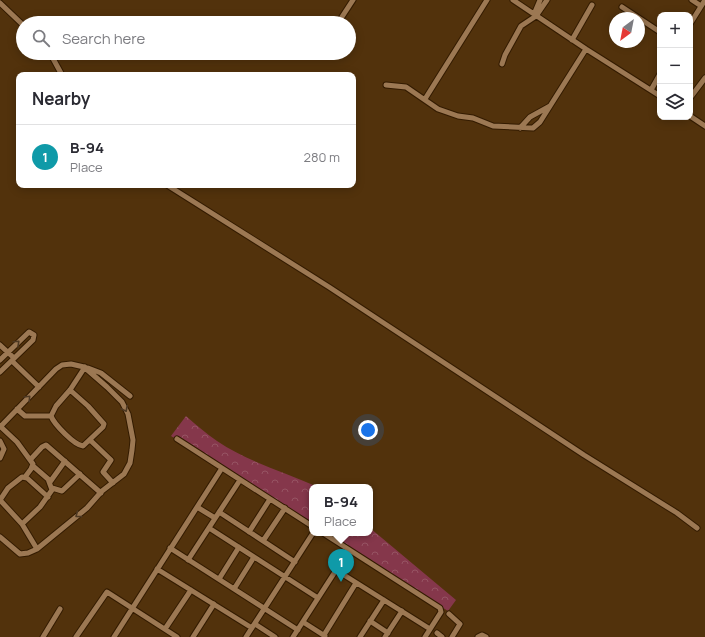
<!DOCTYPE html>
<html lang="en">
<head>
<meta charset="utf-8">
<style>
	:root { --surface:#fff; --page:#f7f7f7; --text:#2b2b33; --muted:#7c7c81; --line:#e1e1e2; --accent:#4f6d8c }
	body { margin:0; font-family:Manrope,sans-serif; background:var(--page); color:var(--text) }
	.controls { position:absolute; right:12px; top:12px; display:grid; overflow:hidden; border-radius:8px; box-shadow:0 2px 10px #0003 }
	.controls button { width:36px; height:36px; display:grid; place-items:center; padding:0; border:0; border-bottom:1px solid var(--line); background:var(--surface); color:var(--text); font:20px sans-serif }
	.compass { position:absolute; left:609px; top:12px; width:36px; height:36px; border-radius:50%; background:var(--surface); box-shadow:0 2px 10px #0003; rotate:212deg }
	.you { position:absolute; left:368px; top:430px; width:14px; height:14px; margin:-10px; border:3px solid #fff; border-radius:50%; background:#1a73e8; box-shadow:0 0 0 6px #1a73e833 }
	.badge { display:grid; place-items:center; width:26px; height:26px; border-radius:50%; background:var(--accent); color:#fff; font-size:13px; font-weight:700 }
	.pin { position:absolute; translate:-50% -33px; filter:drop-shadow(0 1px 2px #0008) }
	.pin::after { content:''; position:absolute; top:21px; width:14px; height:12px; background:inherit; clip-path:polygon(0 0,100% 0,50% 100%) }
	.popup { position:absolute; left:309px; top:484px; width:64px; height:52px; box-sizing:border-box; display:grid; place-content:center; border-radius:8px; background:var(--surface); filter:drop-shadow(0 1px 3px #0005); font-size:13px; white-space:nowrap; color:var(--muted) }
	.popup b { font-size:15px; color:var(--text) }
	.popup::after { content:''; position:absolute; left:50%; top:100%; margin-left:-8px; border:8px solid transparent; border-top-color:var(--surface) }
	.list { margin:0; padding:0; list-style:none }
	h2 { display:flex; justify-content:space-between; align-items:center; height:52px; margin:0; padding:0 16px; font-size:17px }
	h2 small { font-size:13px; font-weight:400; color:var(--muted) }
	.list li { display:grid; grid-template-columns:26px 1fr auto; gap:12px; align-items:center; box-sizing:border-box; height:64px; padding:0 16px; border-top:1px solid var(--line) }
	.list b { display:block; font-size:15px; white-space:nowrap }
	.list p { margin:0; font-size:13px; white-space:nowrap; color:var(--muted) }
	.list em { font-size:13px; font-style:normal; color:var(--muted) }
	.icon { flex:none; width:22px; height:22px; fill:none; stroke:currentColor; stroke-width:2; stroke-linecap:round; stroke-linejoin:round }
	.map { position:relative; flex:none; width:705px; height:637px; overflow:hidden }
	.search { position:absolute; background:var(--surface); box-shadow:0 2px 10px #0003; left:16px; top:16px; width:340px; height:44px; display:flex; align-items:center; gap:10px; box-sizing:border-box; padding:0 14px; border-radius:22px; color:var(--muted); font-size:15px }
	.panel { position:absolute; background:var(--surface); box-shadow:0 2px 10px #0003; left:16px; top:72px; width:340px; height:116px; border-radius:8px }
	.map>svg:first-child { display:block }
	.park { fill:url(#park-crowns) }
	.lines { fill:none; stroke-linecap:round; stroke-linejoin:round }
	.minor-casing { stroke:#331b00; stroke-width:7 }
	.minor { stroke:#9c7853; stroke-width:5 }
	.oneway { stroke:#4e3923 }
</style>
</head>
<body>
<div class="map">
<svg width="705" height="637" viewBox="0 0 705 637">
	<defs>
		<pattern id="park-crowns" width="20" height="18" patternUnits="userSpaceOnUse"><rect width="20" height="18" fill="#85374b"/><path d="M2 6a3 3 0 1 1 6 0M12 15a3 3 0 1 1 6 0" fill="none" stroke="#965363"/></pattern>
	</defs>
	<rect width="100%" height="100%" fill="#52320c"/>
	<!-- park -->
	<path class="park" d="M186 416C196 425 207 434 217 441 248 462 285 472 318 487H312V524L171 436Z
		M370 528 456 600 448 611 326 533H370Z"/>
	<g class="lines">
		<defs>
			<path id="minor" d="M513 0 586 49 660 96
				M692 0 701 6
				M0 3 23 25
				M622 7 660 32
				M535 12 540 0
				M338 23 353 0
				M690 24 705 0
				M572 40 592 5
				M50 53 62 75
				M502 64 505 55 521 26 536 16 547 0
				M386 85 406 87 438 109 458 116 473 118 493 126 533 128 540 122 586 49
				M651 90 660 74
				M690 98 705 78
				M425 99 487 0
				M690 116 705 126
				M520 128 530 117 550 106
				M167 185 329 287 584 455 677 513 697 528
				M0 345 14 358
				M0 360 29 332 34 335 33 340 0 372
				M12 361 39 387
				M88 368 101 373 130 396
				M70 390 88 406 104 424 103 427 83 446C74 445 54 424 51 416L56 406 70 390 85 367
				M17 409 25 416H51
				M0 426 17 442 33 464 31 469 25 477
				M0 427 56 369 62 365 71 364 84 367 107 387 122 402 128 414 133 440 132 450 130 463 124 474 102 491 87 508 37 549 28 553 20 554 0 537
				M177 439 312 526
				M90 440 111 460 103 472 113 483
				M0 441 4 449 0 458
				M30 460 42 447 46 445 101 493
				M50 482 65 461
				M52 488 62 491 80 474
				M197 507 215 518
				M219 512 295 562
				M22 524 40 507 52 490 48 479 33 466
				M209 528 318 598
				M249 532 270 499
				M323 533 440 608 441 612 425 637
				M263 541 285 508
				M170 548 298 630
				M37 549 22 524 0 500 8 488 22 477 27 478 48 497
				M188 560 240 480
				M157 569 252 628
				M336 570 430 629
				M219 579 239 547
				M234 589 254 557
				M449 614 460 624 452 637
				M370 621 388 633
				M303 622 325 636
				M255 624 275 637
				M165 629 191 590
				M437 633 442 637
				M324 635 356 583
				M43 637 60 609
				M76 637 107 592 177 637
				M114 637 222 468
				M193 637 214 604
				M246 637 313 533
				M293 637 349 550
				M360 637 384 600
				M385 637 402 611
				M478 637 482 635 486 637"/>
		</defs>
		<!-- minor casing -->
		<use href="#minor" class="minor-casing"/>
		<!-- minor -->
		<use href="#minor" class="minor"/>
	</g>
	<!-- one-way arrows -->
	<defs><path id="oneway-chevron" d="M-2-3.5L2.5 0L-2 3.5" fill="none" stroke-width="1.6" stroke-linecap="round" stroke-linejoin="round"/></defs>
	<g class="oneway">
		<use href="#oneway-chevron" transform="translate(17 343) rotate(-43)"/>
		<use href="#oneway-chevron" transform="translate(28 398) rotate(-46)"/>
		<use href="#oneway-chevron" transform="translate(125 409) rotate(63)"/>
		<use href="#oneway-chevron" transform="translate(78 515) rotate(143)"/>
	</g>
</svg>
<div class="controls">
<button>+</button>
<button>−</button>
<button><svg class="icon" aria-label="layers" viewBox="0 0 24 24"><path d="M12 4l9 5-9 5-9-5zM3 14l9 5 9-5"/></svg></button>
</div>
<svg class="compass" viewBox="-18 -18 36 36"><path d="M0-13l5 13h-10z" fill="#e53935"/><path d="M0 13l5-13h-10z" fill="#7c7c81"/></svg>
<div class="you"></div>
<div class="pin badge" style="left:341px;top:582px;background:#0f9aa8">1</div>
<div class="popup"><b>B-94</b>Place</div>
<div class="search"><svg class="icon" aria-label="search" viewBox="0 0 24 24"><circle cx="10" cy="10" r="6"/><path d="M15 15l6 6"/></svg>Search here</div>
<section class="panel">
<h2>Nearby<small></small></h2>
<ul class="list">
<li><span class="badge" style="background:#0f9aa8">1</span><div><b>B-94</b><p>Place</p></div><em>280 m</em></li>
</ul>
</section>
</div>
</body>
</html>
